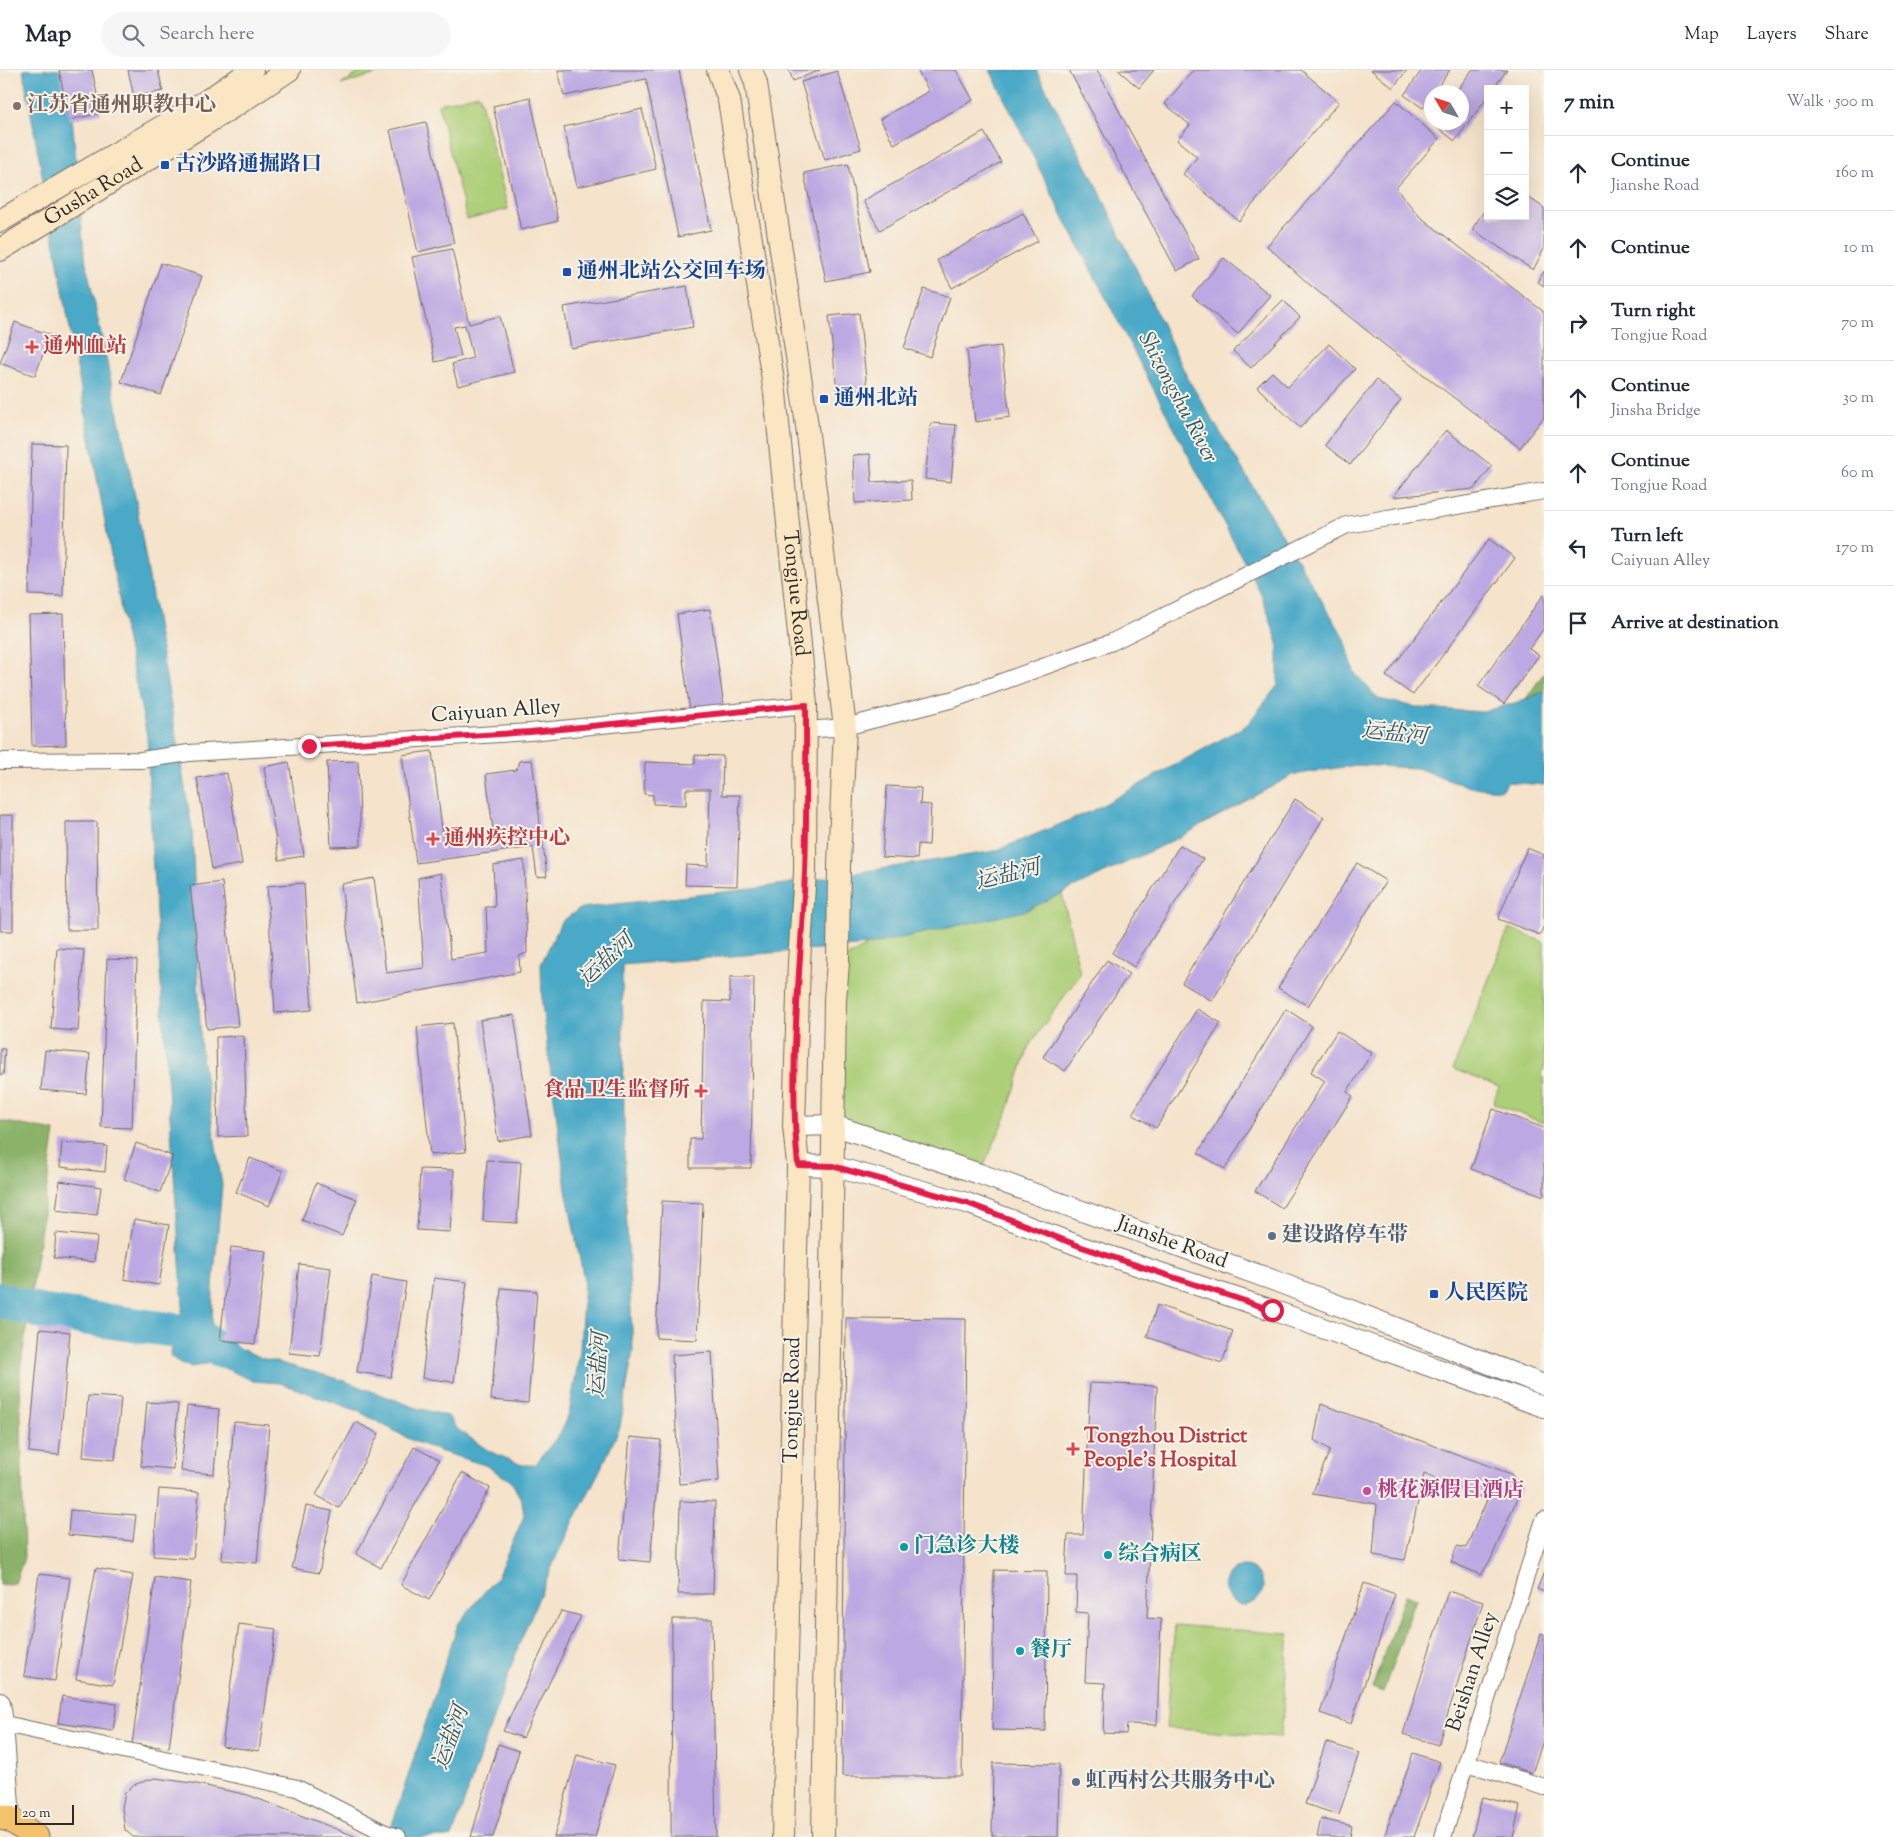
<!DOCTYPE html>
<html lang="en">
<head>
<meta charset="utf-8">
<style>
	:root { --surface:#fff; --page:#f6f6f7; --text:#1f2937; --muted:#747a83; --line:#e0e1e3 }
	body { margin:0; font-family:"Sorts Mill Goudy","Noto Serif SC",serif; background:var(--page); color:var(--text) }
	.controls { position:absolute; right:15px; top:15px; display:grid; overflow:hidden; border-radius:0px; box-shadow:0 5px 20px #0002 }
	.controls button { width:45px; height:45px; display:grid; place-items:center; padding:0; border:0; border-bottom:1px solid var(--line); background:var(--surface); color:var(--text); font:25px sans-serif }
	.compass { position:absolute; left:1424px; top:15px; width:45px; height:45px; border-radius:50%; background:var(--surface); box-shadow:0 5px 20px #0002; rotate:309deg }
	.scale { position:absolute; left:15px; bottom:12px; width:59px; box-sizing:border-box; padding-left:5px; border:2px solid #2b2b2b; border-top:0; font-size:14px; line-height:18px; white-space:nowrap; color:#2b2b2b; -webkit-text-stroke:4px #f7f3e8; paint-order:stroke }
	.stop { position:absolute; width:15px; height:15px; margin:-11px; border:4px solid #e11d48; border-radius:50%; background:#fff }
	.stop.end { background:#e11d48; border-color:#fff; box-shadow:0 1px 5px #0008 }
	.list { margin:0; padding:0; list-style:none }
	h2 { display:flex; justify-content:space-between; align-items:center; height:65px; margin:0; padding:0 20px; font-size:21px }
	h2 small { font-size:16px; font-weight:400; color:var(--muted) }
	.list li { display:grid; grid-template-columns:32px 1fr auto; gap:15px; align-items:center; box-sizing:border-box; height:75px; padding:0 20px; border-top:1px solid var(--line) }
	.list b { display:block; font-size:19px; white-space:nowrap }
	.list p { margin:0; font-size:16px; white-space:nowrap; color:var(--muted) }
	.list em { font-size:16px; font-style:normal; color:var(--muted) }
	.icon { flex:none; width:28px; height:28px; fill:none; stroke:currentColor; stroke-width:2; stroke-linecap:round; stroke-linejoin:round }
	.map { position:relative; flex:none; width:1544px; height:1767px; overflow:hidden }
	header { display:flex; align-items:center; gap:30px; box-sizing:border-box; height:70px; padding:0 25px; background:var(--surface); border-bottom:1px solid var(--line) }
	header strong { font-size:24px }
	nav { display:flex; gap:28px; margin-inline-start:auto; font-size:18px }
	.search { width:350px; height:45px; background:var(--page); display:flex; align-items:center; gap:12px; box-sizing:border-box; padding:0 18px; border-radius:28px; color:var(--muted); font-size:19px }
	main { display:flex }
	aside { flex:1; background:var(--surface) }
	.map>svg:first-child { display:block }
	.green { fill:#adcf78; stroke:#6c7d52 }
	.forest { fill:#8ab268; stroke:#5a6e4a }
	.water { fill:#48a9c7; stroke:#3a6a79 }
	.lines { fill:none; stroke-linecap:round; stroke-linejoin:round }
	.river { stroke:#48a9c7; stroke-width:35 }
	.building { fill:#bca8e2 }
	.minor-casing { stroke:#726b63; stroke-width:18 }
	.tertiary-casing { stroke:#726b63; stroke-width:22 }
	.secondary-casing { stroke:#726b63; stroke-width:24 }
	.primary-casing { stroke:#726b63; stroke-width:27 }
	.minor { stroke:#fff; stroke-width:16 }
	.tertiary { stroke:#fff; stroke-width:20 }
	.secondary { stroke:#fbe6c4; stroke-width:22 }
	.primary { stroke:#f5c16b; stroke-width:25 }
	.route { stroke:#e11d48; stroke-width:6 }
	.education-dot { fill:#8d6e63; stroke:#f7f3e8; stroke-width:2 }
	.transit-dot { fill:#1a4fb4; stroke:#f7f3e8; stroke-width:2 }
	.health-dot { fill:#e0444e; stroke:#f7f3e8; stroke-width:2 }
	.service-dot { fill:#5c6f8a; stroke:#f7f3e8; stroke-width:2 }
	.hotel-dot { fill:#d1479c; stroke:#f7f3e8; stroke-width:2 }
	.culture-dot { fill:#0f9aa8; stroke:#f7f3e8; stroke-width:2 }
	.labels { text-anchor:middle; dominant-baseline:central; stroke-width:4; stroke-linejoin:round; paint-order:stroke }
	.education-label { font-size:21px; font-weight:bold; fill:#785e54; stroke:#f7f3e8; text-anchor:start }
	.transit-label { font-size:21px; font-weight:bold; fill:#164399; stroke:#f7f3e8; text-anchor:start }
	.street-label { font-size:21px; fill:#2b2b2b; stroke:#f7f3e8 }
	.health-label { font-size:21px; font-weight:bold; fill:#be3a42; stroke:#f7f3e8; text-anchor:start }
	.service-label { font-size:21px; font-weight:bold; fill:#4e5e75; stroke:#f7f3e8; text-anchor:start }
	.hotel-label { font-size:21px; font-weight:bold; fill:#b23c85; stroke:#f7f3e8; text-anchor:start }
	.culture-label { font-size:21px; font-weight:bold; fill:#0d838f; stroke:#f7f3e8; text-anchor:start }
	.water-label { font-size:22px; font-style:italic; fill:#355762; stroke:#f7f3e8 }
</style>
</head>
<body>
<header>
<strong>Map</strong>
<div class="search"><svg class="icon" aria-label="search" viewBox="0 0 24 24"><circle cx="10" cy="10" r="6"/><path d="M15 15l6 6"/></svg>Search here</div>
<nav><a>Map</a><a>Layers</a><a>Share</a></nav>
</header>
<main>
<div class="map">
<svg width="1544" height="1767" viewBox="0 0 1544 1767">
	<rect width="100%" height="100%" fill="#f7f3e8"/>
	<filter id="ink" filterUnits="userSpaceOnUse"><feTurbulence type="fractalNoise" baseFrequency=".02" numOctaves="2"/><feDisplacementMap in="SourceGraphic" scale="10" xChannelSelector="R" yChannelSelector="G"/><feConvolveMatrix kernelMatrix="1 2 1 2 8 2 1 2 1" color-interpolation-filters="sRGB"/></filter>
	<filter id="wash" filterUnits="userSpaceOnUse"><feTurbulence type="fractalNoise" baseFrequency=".0096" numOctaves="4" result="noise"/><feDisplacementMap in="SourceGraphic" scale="20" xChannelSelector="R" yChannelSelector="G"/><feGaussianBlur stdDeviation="1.12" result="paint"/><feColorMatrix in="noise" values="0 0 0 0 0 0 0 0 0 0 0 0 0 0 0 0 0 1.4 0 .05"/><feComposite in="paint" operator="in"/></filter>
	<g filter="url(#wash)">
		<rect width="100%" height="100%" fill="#f5e3cb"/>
		<!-- green -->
		<path class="green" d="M363 0H388L341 15Z
			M479 24 508 139 467 150 438 34Z
			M1062 823 1080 904 1029 976 1005 1049 980 1104 833 1055 838 893 868 875 1024 841Z
			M1509 858 1544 872V999L1542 1005 1544 1007 1543 1053 1493 1033 1499 1017 1453 999Z
			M1175 1555 1289 1564 1281 1667 1166 1658Z"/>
		<!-- forest -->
		<path class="forest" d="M1544 603V621L1525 630Z
			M0 1051 55 1061 20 1302 24 1488 15 1513 0 1515Z
			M1405 1525 1416 1529 1383 1622 1372 1618Z"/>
		<!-- water -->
		<path class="water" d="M23 0H68L84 183 135 426 192 759 201 980 222 1115 213 1217 212 1267 262 1288 339 1309 417 1338 448 1346 456 1358 489 1381 522 1395H535L561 1362 569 1344 580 1281 584 1210 566 1120 542 935 541 894 561 852 581 838 759 818 995 781 1092 741 1247 655 1278 615V573L1262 526 1067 154 990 0H1036L1097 116 1188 309 1345 569 1354 602 1378 629 1421 638 1483 642 1525 630 1544 621V715L1508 712 1501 720 1470 717 1417 698 1356 695 1293 705 1182 766 1025 841 868 875 622 895 625 1117 633 1281 620 1357 607 1386 557 1485 518 1577 452 1767H388L458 1554 498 1505 524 1446 522 1431 511 1411 485 1395 442 1382 411 1370 358 1341 280 1313 253 1311 211 1292C192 1299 187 1299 170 1286L183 1236 152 785 147 666 125 562Z
			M1225 1516a19 19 0 1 1 38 0a19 19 0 1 1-38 0Z"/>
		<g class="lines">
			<!-- river -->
			<path class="river" d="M0 1230 42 1242 194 1263 219 1280"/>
		</g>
		<g id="blocks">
			<!-- building -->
			<path class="building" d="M59 0H92L101 43 69 50Z
				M128 0H158L163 21 134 27Z
				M558 0H679L711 160 678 167 646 9 564 26Z
				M789 0H820L793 11Z
				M917 0H956L973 30 894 74 880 49 929 21Z
				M1069 0H1097L1199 189 1177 201Z
				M1118 0H1154L1139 18Z
				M1193 0H1301L1339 32 1239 151 1183 104 1197 87 1177 70 1190 55 1165 34Z
				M1371 0H1407L1393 18Z
				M1422 0H1450L1434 22H1432V26L1423 38 1404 25Z
				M1472 0H1507L1493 19H1488V26L1455 71 1433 54 1434 52H1462V22H1456Z
				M837 1 861 79 825 90 801 12Z
				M530 27 558 151 521 160 493 36Z
				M1396 31 1439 69 1396 118 1419 146 1544 242V347L1520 378 1386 276 1310 215 1267 176Z
				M642 39 656 99 577 117 564 57Z
				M426 52 454 173 418 182 390 60Z
				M984 62 1001 92 880 160 863 131Z
				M848 94 870 202 826 211 804 103Z
				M1525 125 1544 138V179L1533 200 1472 159 1488 135V146H1525Z
				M1023 143 1038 171 952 218 937 190Z
				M452 179 469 254 500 246 514 302 458 316 452 294 473 288 465 255 454 257 461 286 435 292 412 187Z
				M1224 188 1270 225 1238 264 1192 226Z
				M161 193 202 206 161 325 121 312Z
				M1544 201V216L1538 212Z
				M687 216 693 257 571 278 564 237Z
				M924 219 950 227 930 287 904 278Z
				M1283 230 1300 247 1251 298 1233 281Z
				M859 243 867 318 837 321 829 246Z
				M15 252 50 265 35 306 0 293Z
				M1329 274 1355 299 1300 358 1257 317 1272 302 1288 317Z
				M1001 276 1010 347 975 352 967 280Z
				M1376 310 1401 330 1350 395 1325 375Z
				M931 353 956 355 951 412 925 409Z
				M1446 360 1492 396 1474 419 1393 427Z
				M32 374 66 375 63 526 29 525Z
				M870 384 872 412 911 410 912 430 855 433 853 385Z
				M1489 469 1515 488 1413 625 1386 606Z
				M1544 524V558L1529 579 1539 585 1504 634 1478 616Z
				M710 539 724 637 690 642 677 544Z
				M63 544 66 675 32 676 29 545Z
				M432 681 443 766 493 760 486 704 516 700 519 691 532 690 547 806 537 807 533 777 416 793 402 685Z
				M695 685 723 686 722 725H740L737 816 685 815 686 795 708 796 710 719H686V735L653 734V725L644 724 645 692 695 694Z
				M358 691 361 776 331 777 327 692Z
				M289 692 304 786 279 790 264 697Z
				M227 703 242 794 212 799 197 708Z
				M887 716 921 718 920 734 931 735 929 775 918 774 917 789 882 787Z
				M1295 729 1324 747 1212 931 1182 913Z
				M0 745H13V861H0Z
				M66 752H97L98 860H67Z
				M1180 775 1203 789 1134 897 1112 883Z
				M1527 778 1544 785V855L1540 865 1498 849Z
				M524 790 527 883 519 886 520 902 357 933 341 814 374 808 386 903 424 898 418 808 441 803 451 889 488 883 486 837H495L493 795Z
				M1357 793 1386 811 1308 936 1278 918Z
				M222 812 238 956 207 959 190 816Z
				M304 813 312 940 275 943 267 816Z
				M57 878 84 880 78 961 51 959Z
				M107 889 137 890 132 1058 101 1057Z
				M1107 890 1129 904 1065 1001 1043 987Z
				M730 907H754L751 1098H690V1069H701L704 931 730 932Z
				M1197 939 1221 953 1156 1058 1132 1044Z
				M1286 939 1312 956 1225 1099 1198 1083Z
				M514 945 532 1065 498 1071 480 950Z
				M453 953 466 1082 430 1085 417 957Z
				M1337 961 1372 983 1347 1022 1353 1026 1282 1138 1255 1121 1325 1011 1311 1002Z
				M244 966 247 1066 218 1067 216 967Z
				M0 979H5L3 1005H0Z
				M45 980 90 984 86 1024 41 1020Z
				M1493 1039 1544 1058V1126L1471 1099Z
				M62 1072 107 1076 105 1102 60 1097Z
				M136 1073 173 1086 160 1122 124 1109Z
				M250 1088 283 1101 269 1136 236 1122Z
				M487 1090 521 1092 517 1153 483 1151Z
				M420 1099 454 1100 450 1162 417 1160Z
				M60 1111 101 1117 97 1145 56 1140Z
				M316 1113 357 1129 342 1166 302 1150Z
				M662 1131 703 1133 697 1270 656 1268Z
				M134 1149 169 1155 159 1215 124 1209Z
				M56 1163 97 1167 94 1192 54 1188Z
				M231 1177 266 1181 255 1274 220 1270Z
				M299 1194 331 1198 320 1286 289 1283Z
				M372 1206 406 1212 391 1307 357 1302Z
				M434 1208 467 1212 454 1312 422 1308Z
				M501 1218 537 1221 528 1333 491 1330Z
				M1157 1235 1233 1261 1222 1293 1147 1267Z
				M846 1248 966 1249 962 1706H842Z
				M40 1259 70 1262 59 1385 29 1382Z
				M712 1282 719 1411 679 1414 672 1285Z
				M1090 1313 1157 1316 1147 1548 1161 1549 1157 1655 1127 1654 1126 1664 1103 1663 1105 1613 1085 1612 1088 1543 1076 1542 1077 1506H1066L1068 1465H1083Z
				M88 1326 121 1328 115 1390 83 1387Z
				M147 1332 178 1334 173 1399 141 1396Z
				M1321 1334 1511 1404 1522 1417 1491 1489 1481 1505 1451 1492 1457 1476 1466 1478 1487 1430 1424 1404 1405 1490 1373 1485 1377 1434 1312 1424 1330 1380 1314 1370Z
				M187 1336 219 1339 214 1404 181 1401Z
				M234 1352 269 1355 257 1493 222 1490Z
				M356 1352 379 1364 339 1438 316 1425Z
				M630 1367 661 1370 650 1492 619 1489Z
				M414 1377 439 1390 381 1498 356 1484Z
				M462 1403 490 1418 429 1530 401 1515Z
				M159 1419 199 1422 193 1489 153 1486Z
				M680 1431 715 1432 713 1524H678Z
				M306 1436 332 1441 319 1503 292 1498Z
				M70 1440 136 1445 133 1471 68 1465Z
				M96 1498 133 1505 113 1615 76 1609Z
				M994 1500 1047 1501 1045 1661 992 1660Z
				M1544 1502V1522L1537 1519Z
				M39 1504 70 1508 55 1611 24 1606Z
				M155 1507 191 1512 169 1678 132 1674Z
				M1364 1513 1395 1524 1351 1654 1320 1643Z
				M1448 1521 1483 1532 1438 1675 1403 1664Z
				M561 1541 581 1546 523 1668 503 1661Z
				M672 1549H712L716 1767H671Z
				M239 1554 276 1559 259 1681 222 1676Z
				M1541 1563 1544 1564V1668L1532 1703 1499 1692Z
				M62 1626 117 1634 113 1661 58 1653Z
				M1326 1672 1359 1683 1339 1745 1305 1734Z
				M498 1674 519 1681 493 1767H471Z
				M1413 1683 1440 1692 1414 1767H1384Z
				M577 1685 615 1695 595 1767H554Z
				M993 1693 1059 1694 1058 1767 992 1766Z
				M155 1708 192 1713 248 1725 357 1767H133L125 1760 122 1738 125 1723 133 1715Z
				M1482 1727 1520 1736 1513 1767H1472Z
				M1321 1749 1352 1756 1350 1767H1317Z"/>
		</g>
	</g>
	<g filter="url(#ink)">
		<use href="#blocks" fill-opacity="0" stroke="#726b63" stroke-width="1"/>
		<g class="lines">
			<defs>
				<path id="minor" d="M806 660 845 657 954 629 1112 572 1347 455 1544 421
					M0 691 141 690 189 683 530 662 806 635
					M0 1653 297 1718 383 1762 398 1767
					M1467 1693 1544 1717
					M1443 1767 1544 1450"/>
				<path id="tertiary" d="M794 1056 833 1055 980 1104 1278 1212 1544 1315
					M798 1095 832 1096 967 1133 1082 1177 1272 1240 1544 1337
					M0 1633 3 1653 10 1749"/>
				<g id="secondary">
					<path id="s1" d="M718 0 729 30 775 323 806 635 805 802 799 892 794 1056 798 1095 783 1767"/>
					<path d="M751 0 756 13 804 333 845 657 839 795 838 893 835 929 823 1767"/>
					<path d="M0 151 208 30 252 0"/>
					<path id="s2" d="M0 180 236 35 289 0"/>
				</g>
				<path id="primary" d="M0 1747 10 1749 36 1767"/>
			</defs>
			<!-- minor casing -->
			<use href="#minor" class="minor-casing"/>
			<!-- tertiary casing -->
			<use href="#tertiary" class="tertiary-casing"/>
			<!-- secondary casing -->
			<use href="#secondary" class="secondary-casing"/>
			<!-- primary casing -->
			<use href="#primary" class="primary-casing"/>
			<!-- minor -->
			<use href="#minor" class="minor"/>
			<!-- tertiary -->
			<use href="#tertiary" class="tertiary"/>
			<!-- secondary -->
			<use href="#secondary" class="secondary"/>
			<!-- primary -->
			<use href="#primary" class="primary"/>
		</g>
	</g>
	<g class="lines" filter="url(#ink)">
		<!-- route -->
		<path class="route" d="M309 676 530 662 806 635C806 691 807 747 805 802 801 899 788 998 798 1095L832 1096 967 1133 1082 1177 1272 1240"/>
	</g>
	<!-- markers -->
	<circle class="education-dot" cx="17" cy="36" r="5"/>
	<g class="transit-dot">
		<rect x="160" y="90" width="10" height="10" rx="2.5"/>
		<rect x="562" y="197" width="10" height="10" rx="2.5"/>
		<rect x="819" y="324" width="10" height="10" rx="2.5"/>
		<rect x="1429" y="1219" width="10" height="10" rx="2.5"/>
	</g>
	<g class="health-dot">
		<path d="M29.5 269.5h5v5h5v5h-5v5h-5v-5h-5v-5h5z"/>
		<path d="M430.5 761.5h5v5h5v5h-5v5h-5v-5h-5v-5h5z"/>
		<path d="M698.5 1013.5h5v5h5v5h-5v5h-5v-5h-5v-5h5z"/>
		<path d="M1070.5 1371.5h5v5h5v5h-5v5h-5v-5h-5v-5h5z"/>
	</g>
	<g class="service-dot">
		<circle cx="1272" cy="1166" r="5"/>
		<circle cx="1076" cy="1712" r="5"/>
	</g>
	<circle class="hotel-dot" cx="1367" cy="1421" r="5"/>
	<g class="culture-dot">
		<circle cx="904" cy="1477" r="5"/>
		<circle cx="1108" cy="1485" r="5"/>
		<circle cx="1020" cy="1581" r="5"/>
	</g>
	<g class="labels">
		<!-- education labels -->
		<g class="education-label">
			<text x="27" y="36">江苏省通州职教中心</text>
		</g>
		<!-- transit labels -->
		<g class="transit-label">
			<text x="175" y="95">古沙路通掘路口</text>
			<text x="577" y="202">通州北站公交回车场</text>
			<text x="834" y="329">通州北站</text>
			<text x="1444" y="1224">人民医院</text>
		</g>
		<!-- street labels -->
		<g class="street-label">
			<text stroke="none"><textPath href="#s2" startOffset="110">Gusha Road</textPath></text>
			<text stroke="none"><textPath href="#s1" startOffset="530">Tongjue Road</textPath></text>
			<text transform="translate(496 642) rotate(-4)">Caiyuan Alley</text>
			<text transform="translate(1172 1173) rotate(20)">Jianshe Road</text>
			<text transform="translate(793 1330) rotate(-89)">Tongjue Road</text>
			<text transform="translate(1473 1602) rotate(-72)">Beishan Alley</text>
		</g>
		<!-- health labels -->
		<g class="health-label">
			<text x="43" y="277">通州血站</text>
			<text x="444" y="769">通州疾控中心</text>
			<text x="690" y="1021" text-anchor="end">食品卫生监督所</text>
			<text x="1084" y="1367">Tongzhou District<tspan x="1084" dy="24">People's Hospital</tspan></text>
		</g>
		<!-- service labels -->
		<g class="service-label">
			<text x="1282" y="1166">建设路停车带</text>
			<text x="1086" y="1712">虹西村公共服务中心</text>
		</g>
		<!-- hotel labels -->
		<g class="hotel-label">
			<text x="1377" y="1421">桃花源假日酒店</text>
		</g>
		<!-- culture labels -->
		<g class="culture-label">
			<text x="914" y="1477">门急诊大楼</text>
			<text x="1118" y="1485">综合病区</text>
			<text x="1030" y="1581">餐厅</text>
		</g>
		<!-- water labels -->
		<g class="water-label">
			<text transform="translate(1177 328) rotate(62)">Shizongshu River</text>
			<text transform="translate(1394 665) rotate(6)">运盐河</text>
			<text transform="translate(1008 806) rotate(-14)">运盐河</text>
			<text transform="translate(607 891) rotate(-43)">运盐河</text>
			<text transform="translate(600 1295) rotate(-86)">运盐河</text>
			<text transform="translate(452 1668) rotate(-70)">运盐河</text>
		</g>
	</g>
</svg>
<div class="controls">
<button>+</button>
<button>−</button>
<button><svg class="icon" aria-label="layers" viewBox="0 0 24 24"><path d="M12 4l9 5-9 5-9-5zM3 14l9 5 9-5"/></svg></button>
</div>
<svg class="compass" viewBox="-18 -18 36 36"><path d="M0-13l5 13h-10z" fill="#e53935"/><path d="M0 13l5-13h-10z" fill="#747a83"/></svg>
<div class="scale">20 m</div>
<div class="stop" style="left:1272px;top:1240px"></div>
<div class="stop end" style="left:309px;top:676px"></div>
</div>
<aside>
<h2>7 min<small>Walk · 500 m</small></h2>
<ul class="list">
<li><svg class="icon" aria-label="ahead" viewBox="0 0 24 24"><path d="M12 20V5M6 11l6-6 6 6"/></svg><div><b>Continue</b><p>Jianshe Road</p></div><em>160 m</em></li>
<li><svg class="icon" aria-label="ahead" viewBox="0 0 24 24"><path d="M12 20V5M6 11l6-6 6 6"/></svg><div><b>Continue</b></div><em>10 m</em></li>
<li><svg class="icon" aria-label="right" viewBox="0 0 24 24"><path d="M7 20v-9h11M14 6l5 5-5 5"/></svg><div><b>Turn right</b><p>Tongjue Road</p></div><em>70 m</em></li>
<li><svg class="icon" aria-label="ahead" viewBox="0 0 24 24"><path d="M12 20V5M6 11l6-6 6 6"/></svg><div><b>Continue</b><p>Jinsha Bridge</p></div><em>30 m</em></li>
<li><svg class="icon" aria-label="ahead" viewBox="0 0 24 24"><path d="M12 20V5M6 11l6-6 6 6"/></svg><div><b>Continue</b><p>Tongjue Road</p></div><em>60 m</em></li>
<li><svg class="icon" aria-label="left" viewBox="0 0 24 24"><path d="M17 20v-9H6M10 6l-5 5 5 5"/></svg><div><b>Turn left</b><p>Caiyuan Alley</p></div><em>170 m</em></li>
<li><svg class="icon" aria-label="arrive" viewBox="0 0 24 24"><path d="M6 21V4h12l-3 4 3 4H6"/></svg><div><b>Arrive at destination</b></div></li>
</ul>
</aside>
</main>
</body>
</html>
